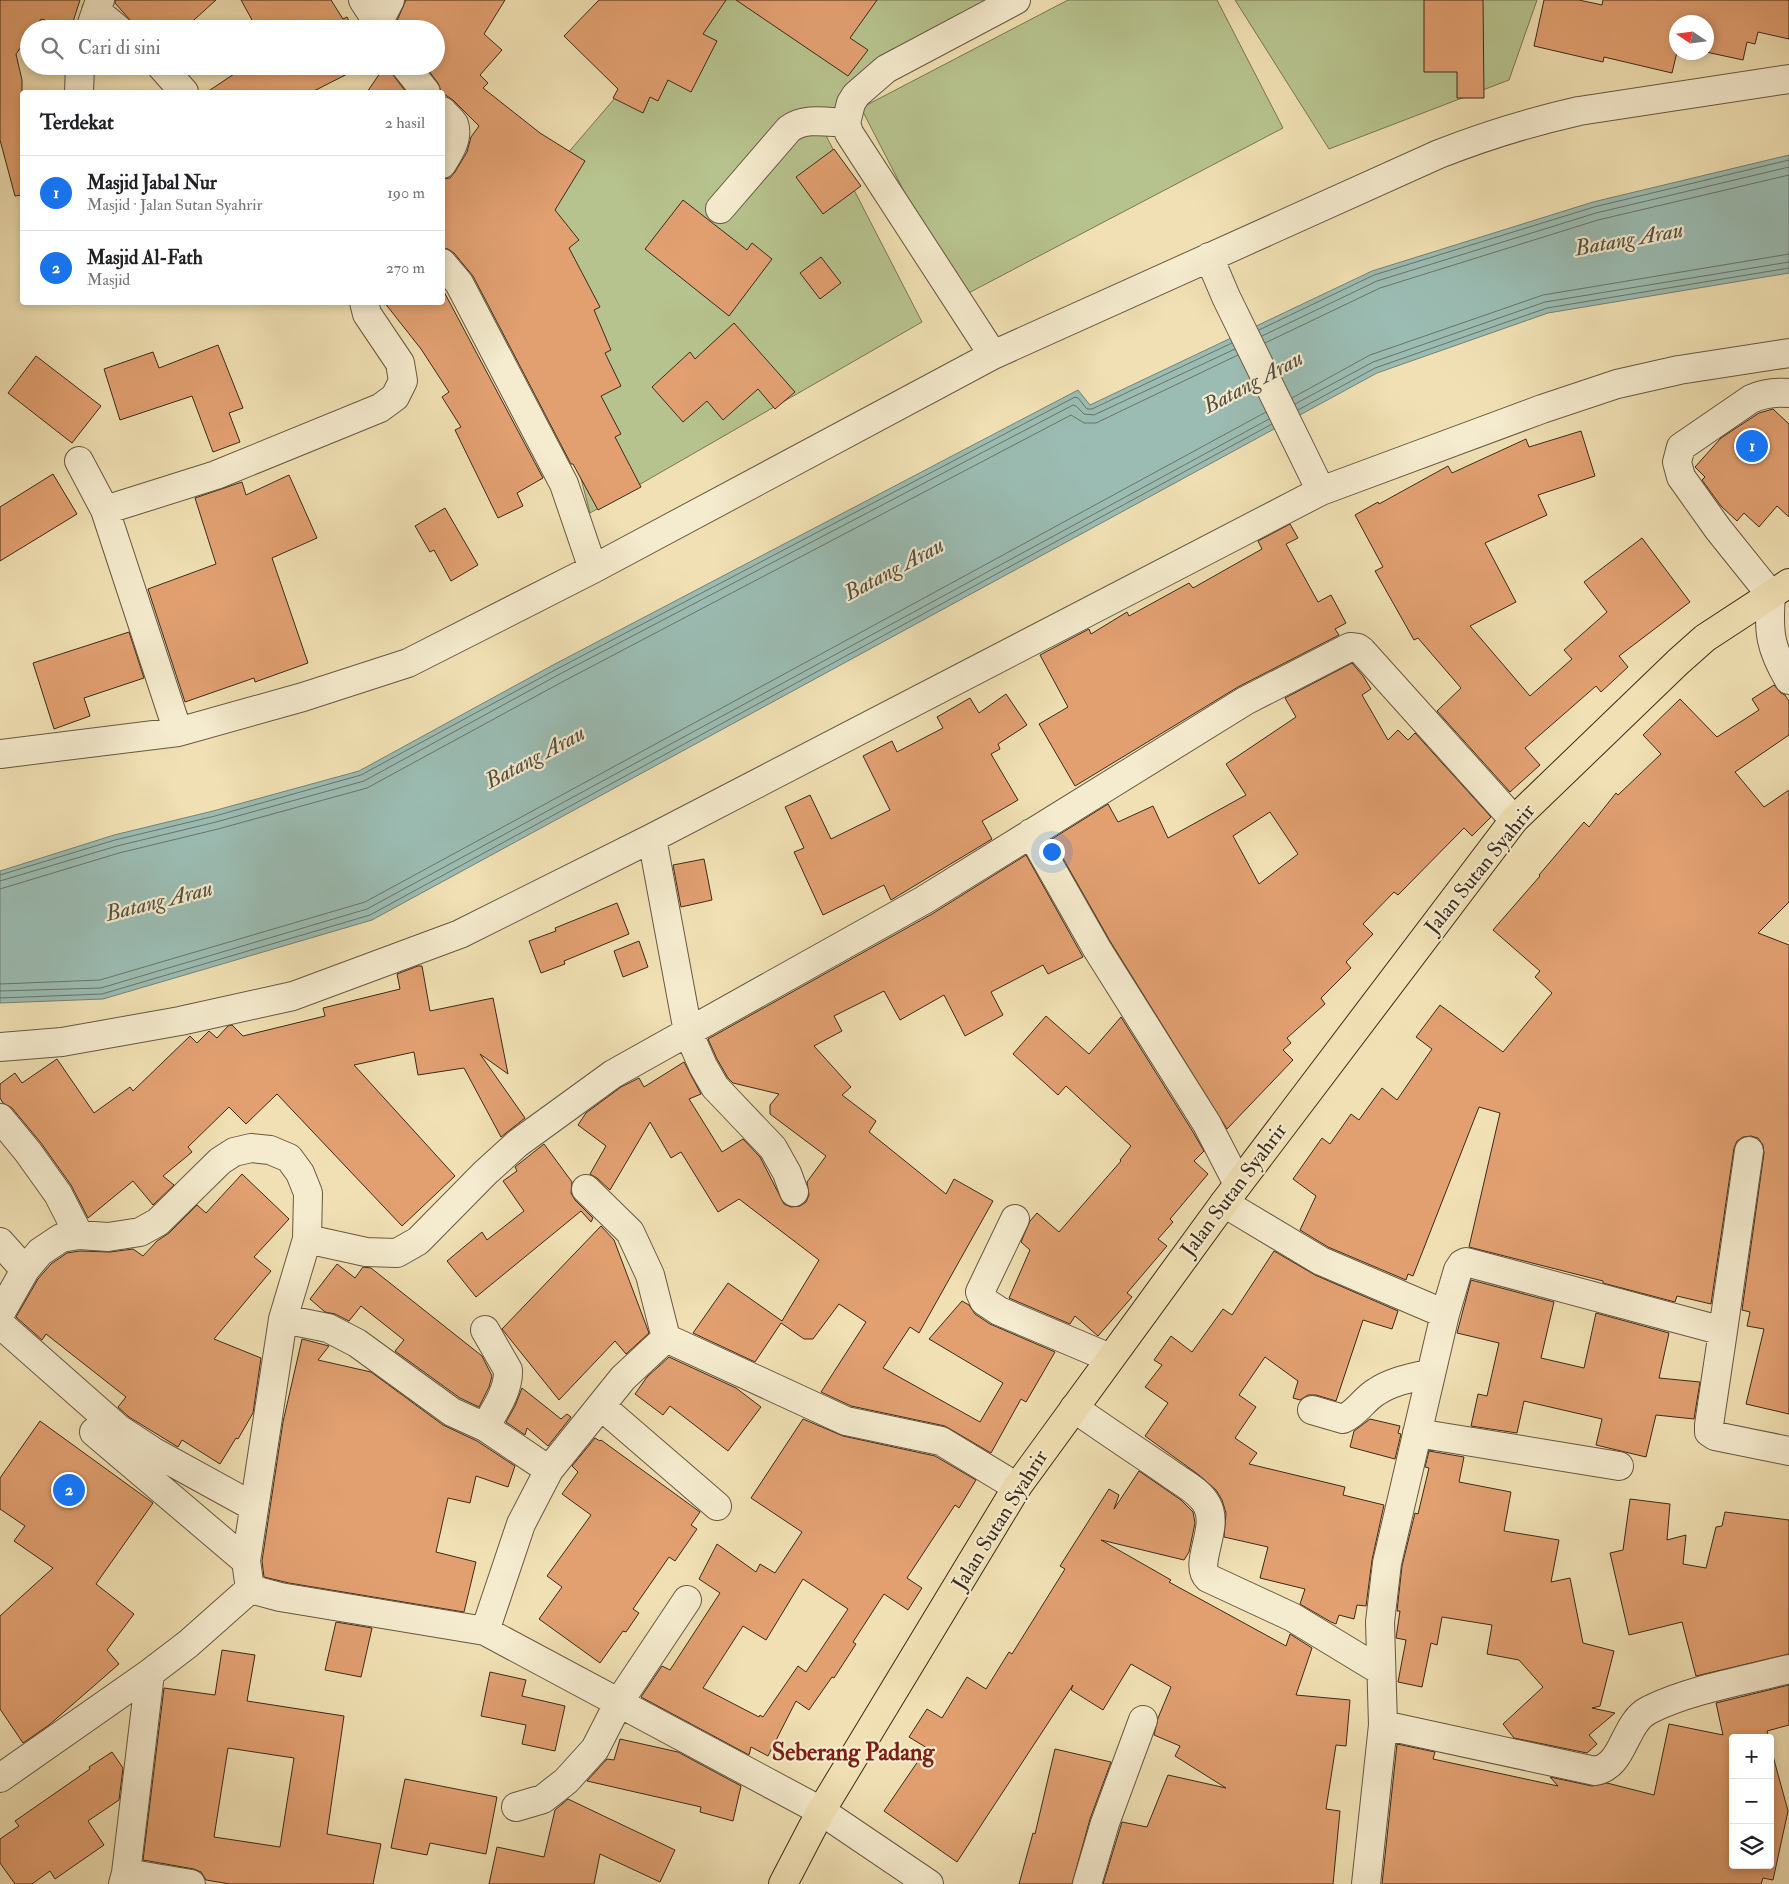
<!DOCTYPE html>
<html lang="id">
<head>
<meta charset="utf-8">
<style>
	:root { --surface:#fff; --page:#f6f6f6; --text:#202124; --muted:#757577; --line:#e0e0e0; --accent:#1a73e8 }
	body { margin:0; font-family:"IM FELL Double Pica",serif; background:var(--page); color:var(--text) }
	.controls { position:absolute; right:15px; bottom:15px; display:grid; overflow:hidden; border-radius:5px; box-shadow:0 2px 8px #0003 }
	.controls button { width:45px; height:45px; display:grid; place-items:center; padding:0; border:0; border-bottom:1px solid var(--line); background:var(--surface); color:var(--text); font:25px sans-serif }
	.compass { position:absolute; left:1669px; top:15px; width:45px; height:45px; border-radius:50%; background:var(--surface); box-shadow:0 2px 8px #0003; rotate:283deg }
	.you { position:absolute; left:1051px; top:851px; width:18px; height:18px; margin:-12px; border:4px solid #fff; border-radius:50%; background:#1a73e8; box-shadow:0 0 0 8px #1a73e833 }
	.badge { display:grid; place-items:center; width:32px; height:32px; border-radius:50%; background:var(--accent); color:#fff; font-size:16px; font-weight:700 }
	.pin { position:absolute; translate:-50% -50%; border:2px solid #fff; box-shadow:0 1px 5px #0006 }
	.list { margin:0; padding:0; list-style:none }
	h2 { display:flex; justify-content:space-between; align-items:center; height:65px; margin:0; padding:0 20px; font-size:21px }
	h2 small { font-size:16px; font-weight:400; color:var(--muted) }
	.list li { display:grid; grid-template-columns:32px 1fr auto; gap:15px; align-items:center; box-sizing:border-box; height:75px; padding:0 20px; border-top:1px solid var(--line) }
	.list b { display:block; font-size:19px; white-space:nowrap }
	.list p { margin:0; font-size:16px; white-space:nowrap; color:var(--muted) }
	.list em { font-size:16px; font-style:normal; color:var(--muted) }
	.icon { flex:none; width:28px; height:28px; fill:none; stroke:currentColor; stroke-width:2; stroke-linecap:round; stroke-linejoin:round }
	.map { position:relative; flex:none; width:1789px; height:1884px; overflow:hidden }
	.search { position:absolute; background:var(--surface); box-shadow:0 2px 8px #0003; left:20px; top:20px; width:425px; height:55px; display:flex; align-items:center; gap:12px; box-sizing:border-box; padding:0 18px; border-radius:28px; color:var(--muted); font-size:19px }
	.panel { position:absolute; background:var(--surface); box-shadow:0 2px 8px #0003; left:20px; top:90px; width:425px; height:215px; border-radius:5px }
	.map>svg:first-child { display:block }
	.green { fill:#b7c38e; stroke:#797754 }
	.water { fill:#9bbcb3; stroke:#758276 }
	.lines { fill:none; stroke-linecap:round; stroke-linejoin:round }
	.shore { stroke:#6b7467; stroke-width:1 }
	.building { fill:#e2a071; stroke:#3b2b1b; fill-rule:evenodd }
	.minor-casing { stroke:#685841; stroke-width:30 }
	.major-casing { stroke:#3b2b1b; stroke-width:30 }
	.minor { stroke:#f5ebce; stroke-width:28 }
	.major { stroke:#f0e0b3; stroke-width:28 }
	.labels { text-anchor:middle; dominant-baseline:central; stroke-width:4.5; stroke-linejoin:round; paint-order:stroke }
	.street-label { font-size:21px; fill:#3b2b1b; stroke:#f5ebce }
	.water-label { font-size:22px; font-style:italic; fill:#534f41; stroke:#f5ebce }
	.quarter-label { font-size:24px; font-weight:bold; fill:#7a1f14; stroke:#f5ebce }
</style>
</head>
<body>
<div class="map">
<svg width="1789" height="1884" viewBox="0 0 1789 1884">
	<rect width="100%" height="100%" fill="#f0e0b3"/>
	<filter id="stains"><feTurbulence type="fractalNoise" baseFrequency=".004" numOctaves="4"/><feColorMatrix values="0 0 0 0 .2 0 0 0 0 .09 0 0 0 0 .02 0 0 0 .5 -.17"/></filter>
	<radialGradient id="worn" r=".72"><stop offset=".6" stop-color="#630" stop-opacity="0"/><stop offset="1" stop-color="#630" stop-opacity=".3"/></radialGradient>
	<!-- green -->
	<path class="green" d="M699 0H991L819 122 922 322 590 513 513 217Z
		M1068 0H1217L1283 128 959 298 861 108Z
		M1235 0H1537L1509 80 1329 149Z"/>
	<!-- water -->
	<path class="water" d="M1789 155V273L1548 313 1377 373 372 920 103 999 0 1003V871L114 835 213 811 359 771 553 665 1078 390 1090 405 1372 271 1593 202Z"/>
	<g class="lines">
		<!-- shore -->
		<path class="shore" d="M1259 330 1374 275 1594 207 1789 160
			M1262 336 1377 281 1596 213 1789 167
			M1265 343 1380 288 1598 220 1789 175
			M1292 398 1370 355 1543 295 1789 254
			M1295 404 1373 362 1545 302 1789 262
			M1298 410 1375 368 1547 308 1789 268
			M0 875 115 840 215 816 361 775 555 670 1075 397 1078 398 1087 409H1092L1232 343
			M0 881 117 846 216 822 364 781 558 675 1073 405 1076 406 1084 414 1094 415 1235 349
			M0 889 119 853 218 829 367 788 562 682 1071 415 1084 423H1096L1238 355
			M0 984 100 980 365 902 1266 412
			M0 991 101 988 367 909 1269 419
			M0 998 102 994 370 915 1272 424"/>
	</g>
	<!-- building -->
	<path class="building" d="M0 0H80L71 28 41 19 34 29H29V36L16 54 22 80V195L15 196 0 140Z
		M115 0H216L184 29H138L115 3Z
		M241 0H331L343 19 347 17 353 29H257Z
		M406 0H505L484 34 502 50 480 75 488 83 483 88 540 133 585 161 555 210 579 240 569 248 600 307 594 310 611 350 605 353 621 386 601 396 621 434 615 437 641 487 598 510 573 464H571L473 276 454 253 448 249 442 248V179L450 178 455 172 467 152 471 137 479 126 453 100 441 92 438 83 425 66H436V29H398L396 23Z
		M599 0H726L703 34 717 41 691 92 668 80 658 101 650 97 643 113 613 98 618 89 564 36Z
		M736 0H877L850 38 868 50 848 76Z
		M1424 0H1483L1484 98H1457V72H1424Z
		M1544 0H1579L1602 5 1603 0H1789V39L1758 32 1755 44 1747 42 1743 60 1706 52V22H1676L1677 52 1672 73 1604 57 1603 62 1534 46Z
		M246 66H363L312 92H207Z
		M385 66H390L393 75 406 92H367Z
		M834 149 861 186 823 214 796 177Z
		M683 200 747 250 752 243 772 259 729 316 645 249Z
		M821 257 841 283 820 299 800 273Z
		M442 288 543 478 517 493 523 506 498 518 455 430 461 427 442 397 449 392 421 349 384 302H442Z
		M734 323 795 392 775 409 758 389 723 420 707 401 683 422 652 387 690 352 695 359Z
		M218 345 243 408 229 413 240 442 213 452 192 396 120 420 104 369 153 352 159 368Z
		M36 356 101 406 72 443 8 393Z
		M1773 409 1789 424V517L1777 506 1759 527 1744 513 1737 521 1721 506 1702 480 1705 477 1695 467 1721 438 1759 413Z
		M1581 431 1595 476 1538 495 1547 515 1485 543 1516 602 1470 626 1530 696 1572 659 1564 650 1607 612 1584 582 1642 538 1690 602 1619 656 1628 667 1601 692 1596 686 1525 748 1540 765 1510 792 1437 711 1461 688 1418 638 1414 640 1375 571 1383 567 1355 515 1378 502 1379 504 1448 466 1452 473 1526 439 1529 447Z
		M53 474 77 514 0 561V507Z
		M289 475 317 538 272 558 308 663 255 682 254 678 185 702 148 589 216 564 195 498 242 482 246 495Z
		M445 508 478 565 451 581 434 550 430 552 415 526Z
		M1290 524 1298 538 1286 544 1318 602 1331 595 1346 623 1335 629 1339 635 1238 687 1075 786 1039 724 1068 707 1040 655 1089 629 1091 634 1127 612 1129 616 1189 583 1193 588 1262 549 1258 541Z
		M129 632 144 678 84 698 90 716 54 729 33 663Z
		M1352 663 1363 676 1371 689 1362 695 1388 740 1398 730 1408 740 1415 733 1491 817 1472 836 1464 828 1398 895 1394 892 1363 924 1373 934 1346 962 1351 968 1321 998 1325 1004 1287 1038 1291 1043 1283 1050 1293 1060 1227 1129 1110 941 1052 839 1108 804 1118 822 1153 806 1168 838 1246 795 1226 764 1296 717 1285 698ZM1270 812 1298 854 1259 884 1233 836Z
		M1774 685 1781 693 1785 695 1789 701V735L1735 772 1764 807 1789 790V902L1758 933 1789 945V1414L1746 1404 1764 1329 1747 1326 1750 1312 1742 1310 1764 1153 1763 1145 1758 1138 1751 1136 1743 1137 1737 1141 1734 1148 1711 1304 1677 1296 1675 1302 1603 1283V1281L1469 1247 1500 1113 1479 1107 1413 1276 1408 1274 1406 1280 1328 1247 1300 1230 1316 1196 1293 1179 1322 1138 1330 1144 1351 1114 1359 1120 1382 1088 1397 1100 1432 1049 1416 1037 1440 1005 1503 1052 1552 993 1535 977 1540 971 1493 930 1540 876 1539 875 1584 822 1589 827 1616 793 1618 795 1661 754 1643 735 1680 699 1717 737 1759 710 1752 699Z
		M1006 694 1027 725 998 744 1000 749 991 754 1018 800 982 821 992 839 891 900 884 885 823 915 794 852 804 848 785 807 810 795 831 839 890 810 863 756 892 741 897 752 943 728 937 717 970 698 979 713Z
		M1026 855 1083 957 1048 974 1043 965 991 992 1003 1015 965 1036 944 995 900 1020 884 991 834 1016 842 1031 814 1046 851 1087 842 1095 876 1121 869 1132 946 1194 954 1179 993 1201 919 1333 910 1327 883 1368 980 1422 1003 1383 929 1339 962 1301 969 1305 975 1314 990 1324 1055 1352 1026 1402 1021 1399 991 1453 945 1426 851 1406 821 1392 866 1322 839 1304 813 1339H804L781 1323 755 1362 693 1333 728 1283 782 1321 819 1260 739 1199 718 1212 681 1152 671 1158 650 1122 610 1190 597 1178 590 1174 606 1146 578 1125 586 1113 621 1087 639 1078 644 1087 684 1062 701 1094 689 1099 722 1152 743 1139 760 1157 784 1204 791 1207 800 1206 806 1202 809 1195 807 1182 826 1156 770 1114V1105L779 1094 733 1083 728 1078 717 1059 708 1039 932 914Z
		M704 859 712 900 681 907 673 865Z
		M617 903 629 934 564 961 565 964 541 973 529 941 556 931 555 928Z
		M639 941 648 967 623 977 614 951Z
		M418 966H422L430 1011 493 998 508 1074 480 1054 525 1118 501 1137 464 1068 418 1075 414 1052 354 1065 455 1176 402 1226 277 1094 246 1124 229 1107 188 1147 192 1152 163 1176 174 1185 153 1205 133 1181 88 1218 71 1185 41 1143 12 1108 3 1103 0 1098V1084L15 1073 22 1083 57 1059 94 1113 130 1087 133 1091 190 1036 197 1043 209 1031 217 1038 228 1026 232 1025 243 1036 325 1016 323 1008 400 989 397 974Z
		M1046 1016 1089 1054 1121 1017 1193 1132 1204 1151 1194 1161 1208 1174 1170 1219 1173 1222 1158 1239 1167 1246 1127 1293 1132 1297 1098 1336 1075 1316 1070 1324 1009 1298 1030 1250 1021 1242 1030 1221 1037 1213 1059 1232 1121 1161 1120 1160 1131 1146 1066 1086 1058 1095 1013 1054Z
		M544 1144 572 1182 571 1193 575 1200 593 1218 591 1222 581 1211 476 1297 447 1261 482 1232 487 1240 524 1211 503 1181 517 1171 515 1167Z
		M242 1174 289 1219 254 1257 271 1271 214 1339 261 1358 253 1413 238 1439 236 1438 220 1464 182 1440 178 1447 129 1417 118 1407 126 1397 46 1334 42 1340 16 1317 38 1279 51 1264 67 1253 80 1251 110 1252 133 1249 143 1256 157 1241 169 1233 197 1205 206 1213Z
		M601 1226 614 1240 649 1333 626 1354 615 1341 559 1400 502 1329Z
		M1274 1251 1315 1275 1398 1311 1392 1329 1363 1320 1336 1401 1316 1395H1308L1300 1400 1293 1398 1298 1381 1265 1357 1239 1395 1256 1407 1235 1438 1257 1453 1249 1464 1345 1487 1343 1495 1384 1505 1372 1560 1366 1606 1357 1605 1354 1619 1339 1615 1336 1624 1331 1622 1300 1604 1305 1589 1260 1578 1268 1547 1224 1537 1226 1513 1222 1500 1216 1490 1199 1475 1145 1436 1168 1403 1145 1387 1162 1365 1154 1360 1171 1336 1192 1352 1223 1309 1232 1315Z
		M337 1264 355 1278 363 1267 371 1268 482 1356 492 1376 489 1387 479 1407 460 1398 395 1351 404 1340 361 1306 349 1321 335 1314 325 1312 310 1299Z
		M1471 1280 1554 1302 1541 1358 1584 1368 1596 1313 1669 1333 1659 1378 1700 1382 1694 1419 1656 1415 1646 1457 1596 1445 1602 1419 1524 1401 1517 1433 1471 1426 1478 1394 1487 1396 1499 1343 1457 1333Z
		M302 1339 329 1346 318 1360 371 1372 443 1425 477 1441 515 1466 508 1487 476 1476 470 1503 448 1498 436 1552 476 1562 464 1612 289 1583 264 1577 262 1561 283 1422Z
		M669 1357 736 1388 761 1407 728 1451 670 1406 663 1415 635 1394 647 1377Z
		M522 1388 561 1419 567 1414 571 1417 548 1446 527 1428 525 1435 506 1422 515 1406Z
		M803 1419 843 1436 935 1456 976 1480 959 1508 955 1505 907 1578 922 1588 908 1610 884 1594 853 1642 856 1644 834 1678 832 1677 809 1710 796 1701 768 1756 751 1747 749 1755 641 1697 662 1666 670 1670 720 1593 699 1579 717 1544 756 1572 760 1564 775 1573 802 1532 751 1498ZM803 1579 848 1609 806 1672 798 1666 763 1717 760 1715 759 1717 703 1688 743 1626 766 1640Z
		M1370 1419 1400 1426 1398 1433 1401 1434 1395 1459 1350 1447 1354 1431Z
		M40 1421 153 1503 96 1584 134 1614 107 1650 119 1664 49 1725 23 1743 0 1709V1616L53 1568 14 1541 25 1526 0 1509V1478Z
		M595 1438 600 1441 601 1440 700 1512 691 1525 697 1529 675 1561 669 1557 633 1609 639 1613 626 1632 623 1631 600 1663 539 1619 562 1587 547 1576 591 1515 562 1494 578 1472 572 1466Z
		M1429 1451 1464 1457 1459 1482 1511 1492 1504 1531 1559 1540 1551 1582 1570 1578 1583 1643 1614 1651 1600 1706 1592 1708 1615 1713 1589 1735 1597 1744 1587 1753 1514 1738 1503 1724 1543 1687 1519 1660 1487 1654 1492 1625 1442 1617 1437 1645 1431 1643 1422 1687 1398 1682 1406 1640 1396 1638 1400 1611H1397L1402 1566 1415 1513 1418 1514 1429 1468 1425 1467Z
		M1139 1471 1181 1500 1193 1512 1195 1523 1189 1552 1184 1560 1101 1540 1171 1580 1169 1582 1286 1646 1290 1634 1312 1648 1296 1695 1350 1700 1346 1746 1336 1745 1326 1809 1340 1811 1333 1884H1103L1122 1822 1147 1827 1168 1775 1226 1788 1175 1756 1180 1746 1154 1735 1158 1718 1171 1687 1131 1664 1103 1710 1071 1690 1073 1685 957 1862 884 1811 927 1748 909 1737 927 1709 942 1718 967 1677 986 1689 1009 1652 1012 1654 1065 1569 1060 1566 1109 1489 1119 1495 1114 1509Z
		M1630 1499 1670 1504 1667 1540 1686 1535 1683 1564 1706 1568 1716 1527 1722 1526 1725 1512 1789 1520V1654L1696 1676 1682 1622 1629 1635 1610 1553 1623 1550Z
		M336 1622 372 1628 361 1677 325 1670Z
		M222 1650 255 1655 247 1701 344 1716 327 1834 381 1844 373 1884H230L206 1880 201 1872 194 1869 143 1860 164 1688 215 1695ZM228 1748 294 1758 280 1847 214 1837Z
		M490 1672 526 1680 522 1696 565 1706 555 1751 522 1744 526 1725 481 1716Z
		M1789 1685V1725L1767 1731 1769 1738H1733V1865H1770V1745L1788 1811 1773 1880 1763 1878 1761 1884H1382L1397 1744 1435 1752 1433 1759 1558 1786 1550 1777 1592 1786 1607 1783 1654 1795 1669 1724 1723 1735 1716 1703Z
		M620 1739 678 1752 741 1786 733 1821 700 1812 701 1807 587 1781 607 1759 614 1760Z
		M1055 1749 1111 1762 1090 1819 1072 1884H1019L1033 1833 1035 1834Z
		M112 1752 123 1768 119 1800 88 1821 104 1845 55 1879 50 1871 32 1884H15L0 1863V1839L19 1826 15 1821 90 1769 89 1767Z
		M405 1779 497 1797 486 1854 430 1843 427 1855 391 1848Z
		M568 1799 675 1850 660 1882 600 1854 594 1884H489L497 1847 544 1857 555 1810Z"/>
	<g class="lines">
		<defs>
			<path id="minor" d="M363 0 382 29
				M96 11 118 29
				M378 23 390 0
				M90 29 100 0
				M161 66 184 92
				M405 66 426 92
				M79 92 80 66
				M442 111C446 115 452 120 454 124 459 138 449 153 442 164
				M720 209 789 129C805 117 826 122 846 123
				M1209 257 1226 297 1321 491
				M442 263 459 283 564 484 593 569
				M993 355 849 133 846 123 851 103 856 95 886 69 1016 0
				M1789 393C1775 392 1764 393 1751 399L1681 447 1677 462 1681 477 1718 529 1771 595C1768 632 1770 648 1789 680
				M79 461 105 510 178 732
				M105 510 216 475 380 408 395 397 403 381 400 363 367 314 364 302
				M0 754 178 732 303 697 408 663 593 569 993 355 1439 154C1485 136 1530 122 1579 111L1789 79
				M1031 833 1097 949 1207 1124 1238 1184
				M652 838 688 1032 703 1066 715 1087 773 1148 787 1173 794 1192
				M0 1047 62 1042 180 1021 293 996 460 934 652 838 1321 491 1542 409 1617 384 1679 370 1789 353
				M0 1118 28 1152 58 1194 79 1235
				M586 1189 630 1232 650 1275 666 1338
				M1224 1203 1321 1261 1445 1314 1387 1563 1380 1622 1383 1725 1366 1884
				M1015 1219 980 1292 984 1301 999 1311 1110 1358
				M307 1239 366 1252 397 1253 418 1241 485 1173 518 1143 613 1074 924 900 1245 701 1350 647 1358 648 1362 651 1514 820
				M0 1242 25 1270
				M0 1314 25 1270 40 1252 61 1238 79 1235 108 1237 140 1232 158 1222 220 1161 234 1152 251 1148 270 1150 289 1158 300 1173 308 1193 307 1239 283 1319 246 1561 250 1589
				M1445 1314 1458 1270 1462 1264 1466 1262 1723 1331 1709 1425V1432L1715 1436 1789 1451
				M283 1319 328 1328 357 1343 452 1412 485 1427 549 1470
				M0 1324 119 1429 154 1452 254 1507
				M485 1330 508 1370C509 1390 495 1410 485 1427
				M1723 1331 1749 1151
				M666 1338 846 1421 941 1441 1017 1487
				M601 1406 717 1506
				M1074 1408C1105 1430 1137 1451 1169 1473 1181 1482 1200 1491 1207 1505 1220 1528 1193 1564 1208 1578L1292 1617 1381 1671
				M1312 1410 1343 1419C1357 1413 1364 1399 1376 1392 1392 1381 1412 1378 1431 1373
				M94 1432 246 1561
				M1417 1433 1619 1466
				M485 1631 521 1524 549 1470 623 1378 666 1338
				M1383 1725 1595 1771C1625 1766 1623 1723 1649 1710 1688 1690 1746 1680 1789 1669
				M0 1778 150 1673 188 1644 250 1589 280 1597 485 1631 821 1811 929 1884
				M516 1807 543 1799 566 1781 595 1749 619 1702 687 1600
				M126 1873 191 1884
				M123 1884 126 1873 150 1673
				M1087 1884 1105 1823 1143 1720"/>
			<path id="major" d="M783 1884 821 1811 1017 1487 1224 1203 1514 820 1678 662 1705 638 1789 583"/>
		</defs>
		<!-- minor casing -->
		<use href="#minor" class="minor-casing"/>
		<!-- major casing -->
		<use href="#major" class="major-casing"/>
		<!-- minor -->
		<use href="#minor" class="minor"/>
		<!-- major -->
		<use href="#major" class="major"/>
	</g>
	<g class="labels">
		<!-- street labels -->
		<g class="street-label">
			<text transform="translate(1480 869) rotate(-51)">Jalan Sutan Syahrir</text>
			<text transform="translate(1234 1190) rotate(-53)">Jalan Sutan Syahrir</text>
			<text transform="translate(1000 1520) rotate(-58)">Jalan Sutan Syahrir</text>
		</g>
		<!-- water labels -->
		<g class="water-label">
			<text transform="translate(1629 239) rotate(-10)">Batang Arau</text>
			<text transform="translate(1253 382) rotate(-28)">Batang Arau</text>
			<text transform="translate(894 569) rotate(-28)">Batang Arau</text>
			<text transform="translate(535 757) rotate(-28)">Batang Arau</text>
			<text transform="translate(159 901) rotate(-14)">Batang Arau</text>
		</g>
		<!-- quarter labels -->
		<g class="quarter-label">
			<text x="853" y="1752">Seberang Padang</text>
		</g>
	</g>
	<rect width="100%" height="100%" filter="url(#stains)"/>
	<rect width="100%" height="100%" fill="url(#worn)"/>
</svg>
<div class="controls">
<button>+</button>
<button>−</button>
<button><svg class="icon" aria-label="layers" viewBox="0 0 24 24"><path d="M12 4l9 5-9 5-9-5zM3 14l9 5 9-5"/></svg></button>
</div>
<svg class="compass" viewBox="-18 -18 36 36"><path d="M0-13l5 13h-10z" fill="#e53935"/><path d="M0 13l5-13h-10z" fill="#757577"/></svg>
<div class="you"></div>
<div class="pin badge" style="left:1752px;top:446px">1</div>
<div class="pin badge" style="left:69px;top:1490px">2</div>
<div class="search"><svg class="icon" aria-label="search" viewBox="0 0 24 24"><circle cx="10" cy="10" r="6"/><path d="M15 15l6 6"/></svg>Cari di sini</div>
<section class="panel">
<h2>Terdekat<small>2 hasil</small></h2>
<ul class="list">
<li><span class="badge">1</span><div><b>Masjid Jabal Nur</b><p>Masjid · Jalan Sutan Syahrir</p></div><em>190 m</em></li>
<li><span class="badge">2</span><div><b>Masjid Al-Fath</b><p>Masjid</p></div><em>270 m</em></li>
</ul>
</section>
</div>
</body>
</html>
